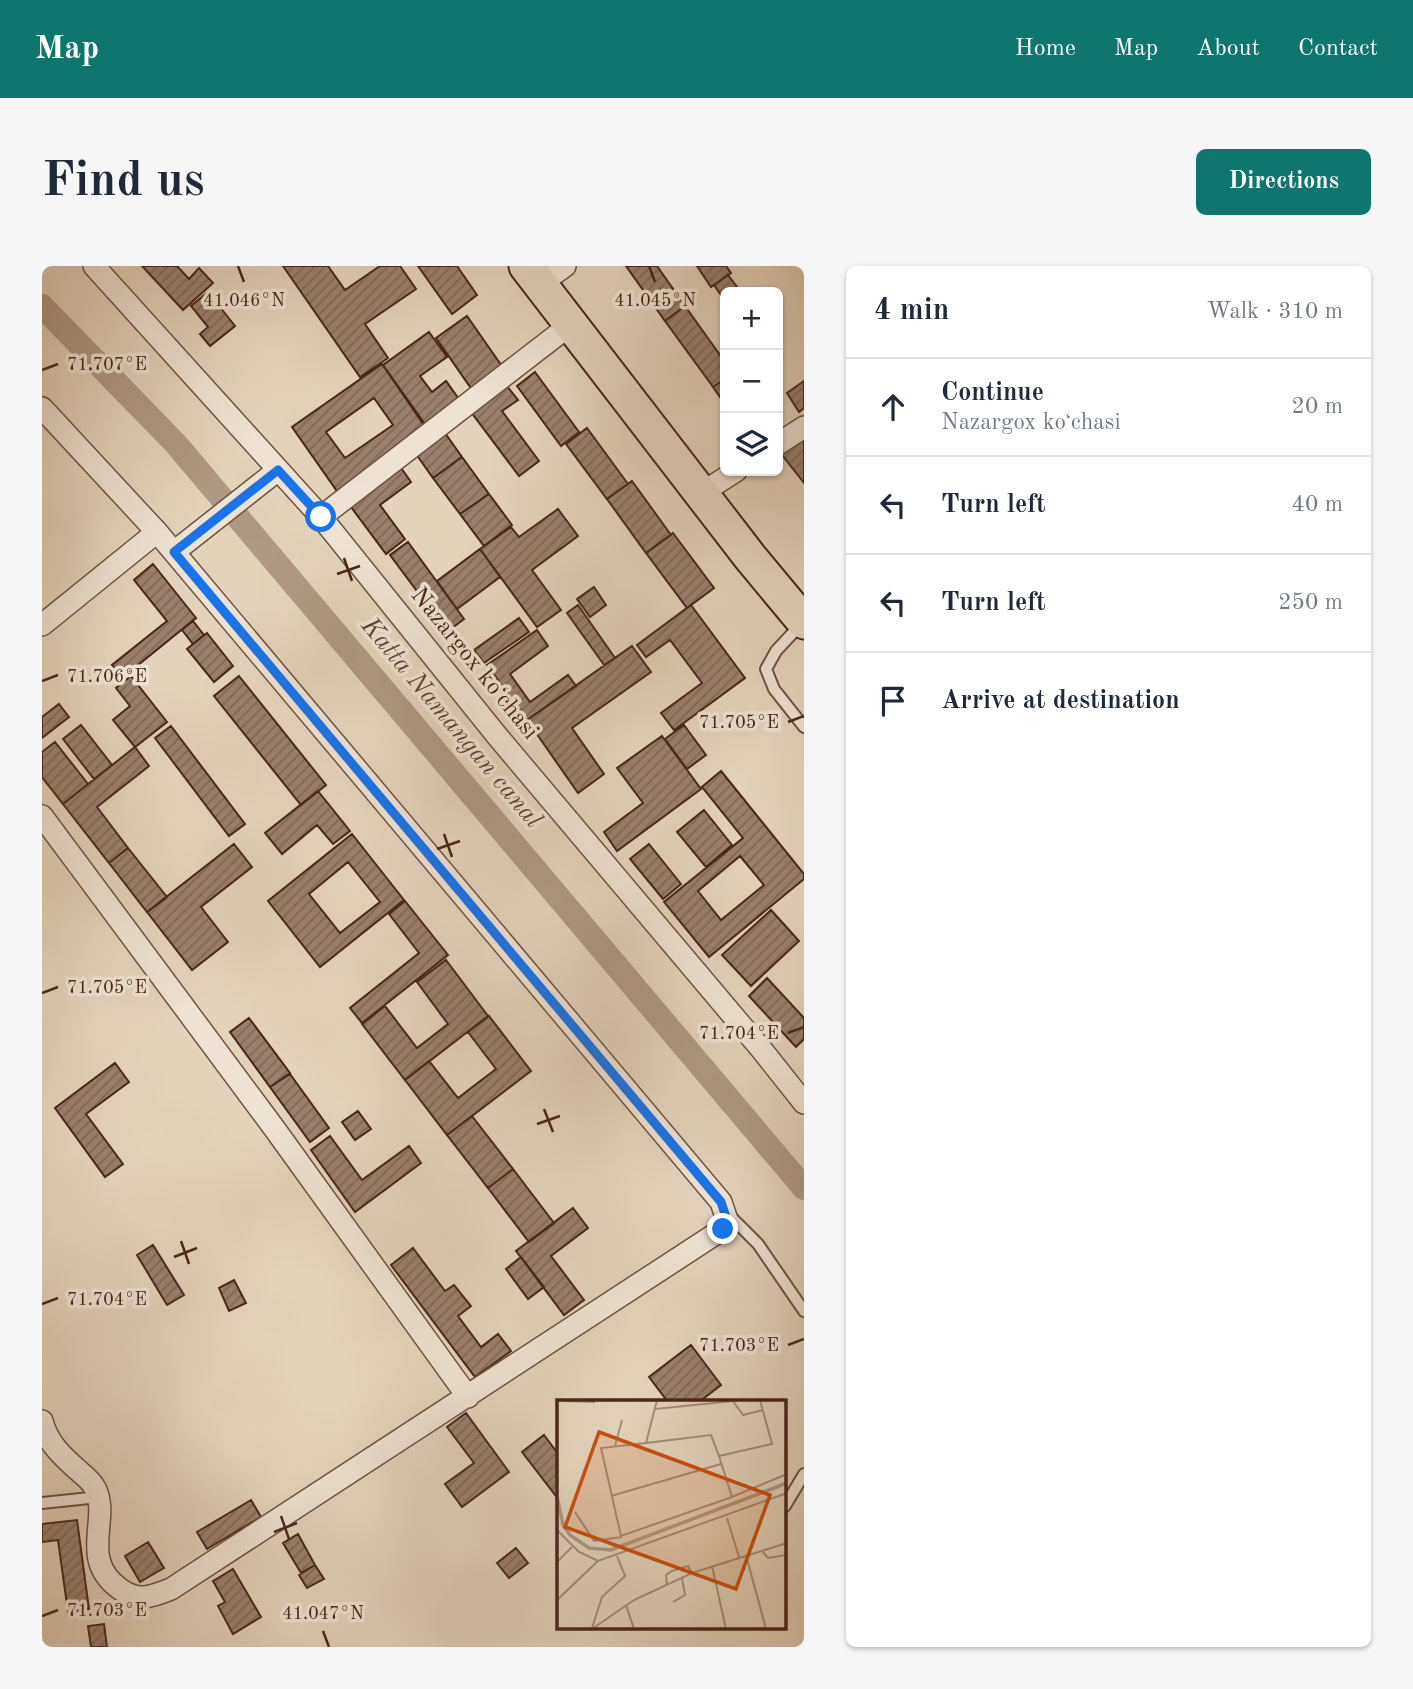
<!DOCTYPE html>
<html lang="en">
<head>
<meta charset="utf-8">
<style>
	:root { --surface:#fff; --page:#f6f6f7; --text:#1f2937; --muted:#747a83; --line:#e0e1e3; --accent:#0f766e }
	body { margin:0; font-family:"Old Standard TT",serif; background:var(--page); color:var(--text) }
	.controls { position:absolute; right:21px; top:21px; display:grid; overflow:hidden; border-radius:10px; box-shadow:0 2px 5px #0004 }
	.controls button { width:63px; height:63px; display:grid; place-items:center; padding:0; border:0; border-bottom:2px solid var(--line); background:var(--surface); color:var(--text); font:35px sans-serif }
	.stop { position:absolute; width:21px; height:21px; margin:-16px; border:5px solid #1a73e8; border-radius:50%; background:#fff }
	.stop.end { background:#1a73e8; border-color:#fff; box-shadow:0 2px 7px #0008 }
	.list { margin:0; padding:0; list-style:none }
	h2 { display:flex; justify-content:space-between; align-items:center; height:91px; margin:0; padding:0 28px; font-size:30px }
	h2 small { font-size:23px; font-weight:400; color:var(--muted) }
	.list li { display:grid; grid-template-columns:46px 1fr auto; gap:21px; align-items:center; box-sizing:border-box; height:98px; padding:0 28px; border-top:2px solid var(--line) }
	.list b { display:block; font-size:26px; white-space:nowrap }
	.list p { margin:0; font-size:23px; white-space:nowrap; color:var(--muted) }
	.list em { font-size:23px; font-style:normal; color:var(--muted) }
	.icon { flex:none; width:38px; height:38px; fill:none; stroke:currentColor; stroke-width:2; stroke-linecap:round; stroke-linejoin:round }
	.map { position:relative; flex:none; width:762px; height:1381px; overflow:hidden; border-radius:10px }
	header { display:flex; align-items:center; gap:42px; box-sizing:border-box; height:98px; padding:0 35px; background:var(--accent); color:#fff }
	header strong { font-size:33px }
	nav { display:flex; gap:38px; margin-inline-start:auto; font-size:24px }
	.intro { display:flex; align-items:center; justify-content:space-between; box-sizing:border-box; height:168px; padding:0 42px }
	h1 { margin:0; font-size:49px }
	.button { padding:18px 32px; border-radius:10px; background:var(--accent); color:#fff; font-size:24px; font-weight:700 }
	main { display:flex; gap:42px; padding:0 42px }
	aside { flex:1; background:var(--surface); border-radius:10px; box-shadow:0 2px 5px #0004 }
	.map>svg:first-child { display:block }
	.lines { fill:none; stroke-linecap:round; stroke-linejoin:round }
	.canal { stroke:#ae9984; stroke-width:24 }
	.building { fill:url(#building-hatch); stroke:#48271a; stroke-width:2; fill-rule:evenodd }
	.service-casing { stroke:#6f5242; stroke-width:14 }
	.minor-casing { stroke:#6f5242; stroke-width:24 }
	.primary-casing { stroke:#48271a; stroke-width:37 }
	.service { stroke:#ede2d3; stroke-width:10 }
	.minor { stroke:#ede2d3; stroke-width:21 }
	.primary { stroke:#e3d3bb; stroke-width:33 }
	.route { stroke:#1a73e8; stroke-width:9 }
	.ticks { fill:none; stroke:#48271a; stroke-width:2.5 }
	.labels { text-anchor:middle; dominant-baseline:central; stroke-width:7; stroke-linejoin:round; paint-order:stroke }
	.street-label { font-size:24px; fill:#48271a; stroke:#ede2d3 }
	.water-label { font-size:26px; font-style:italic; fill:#624434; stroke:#ede2d3 }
	.inset-river { fill:none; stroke:#ae9984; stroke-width:3.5 }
	.inset-road { fill:none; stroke:#a58e7b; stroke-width:2 }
	.view { fill:#c84f0f; fill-opacity:0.15; stroke:#c84f0f; stroke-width:3.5 }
	.inset-edge { fill:none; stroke:#48271a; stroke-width:3.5 }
	.ticks-label { font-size:18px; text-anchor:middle; fill:#48271a; stroke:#ede2d3; stroke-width:7; stroke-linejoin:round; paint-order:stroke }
</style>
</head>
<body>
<header>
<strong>Map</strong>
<nav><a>Home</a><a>Map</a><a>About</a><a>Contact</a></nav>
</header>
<div class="intro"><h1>Find us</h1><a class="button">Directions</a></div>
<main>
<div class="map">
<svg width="762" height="1381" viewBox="0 0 762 1381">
	<defs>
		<pattern id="building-hatch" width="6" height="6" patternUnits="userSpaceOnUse" patternTransform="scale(1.75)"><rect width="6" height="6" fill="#99806e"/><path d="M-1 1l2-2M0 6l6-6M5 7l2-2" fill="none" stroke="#7f695a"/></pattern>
	</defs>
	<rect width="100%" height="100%" fill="#e3d3bb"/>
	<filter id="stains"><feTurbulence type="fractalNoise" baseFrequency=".00286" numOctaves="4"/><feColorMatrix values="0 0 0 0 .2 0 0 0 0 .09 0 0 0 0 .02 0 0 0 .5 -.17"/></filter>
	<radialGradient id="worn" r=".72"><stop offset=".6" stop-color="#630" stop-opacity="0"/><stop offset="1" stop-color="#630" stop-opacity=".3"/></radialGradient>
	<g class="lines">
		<!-- canal -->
		<path class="canal" d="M0 40 134 178 762 922"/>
	</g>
	<!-- building -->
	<path class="building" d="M100 0H135L147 13 157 2 171 17 141 44Z
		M241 0H286L303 24 338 0H358L374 23 323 58 346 92 318 111Z
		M376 0H415L435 29 410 48Z
		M584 0H615L643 40 623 55Z
		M655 0H684L689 7 669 21Z
		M686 9 699 26H683V35L672 19Z
		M166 26 193 60 168 80 158 68 166 61 149 40Z
		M643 40 683 96V113L671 121 623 55Z
		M425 50 464 106 433 128 394 72Z
		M387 66 405 91 378 110 390 126 404 115 419 136 385 161 341 99Z
		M340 98 386 165 297 228 250 161ZM332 132 351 159 303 192 284 166Z
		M493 106 537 166 519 180 475 120Z
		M683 113V138L671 121Z
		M762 115V142L757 146 745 127Z
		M465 120 476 134 460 145 497 195 477 210 429 146Z
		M545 162 586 218 565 233 524 178Z
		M403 167 420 191 391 212 374 188Z
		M762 170V217L737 185Z
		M420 191 447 228 418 248 391 212Z
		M357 199 369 216 338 239 363 273 344 288 306 237Z
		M590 215 629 269 604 287 565 233Z
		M447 228 470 259 442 280 418 248Z
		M516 243 536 270 490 304 519 344 495 361 438 283 469 261 477 271Z
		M631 267 672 322 645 342 604 287Z
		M366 276 422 353 406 365 392 345 384 351 371 332 377 328 348 289Z
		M438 283 458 311 415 343 395 315Z
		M111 298 154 352 80 412 70 399 125 355 92 314Z
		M552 321 564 339 548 351 535 333Z
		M536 339 573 392 562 399 525 347Z
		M649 339 703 412 632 464 619 447 660 417 628 374 604 391 595 379Z
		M477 352 487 366 442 397 432 384Z
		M151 355 162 369 151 378 140 364Z
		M495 364 506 380 468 408 488 436 526 409 534 420 485 454 445 399Z
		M165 367 191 400 172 416 145 383Z
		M590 380 609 406 530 462 562 508 536 527 485 454Z
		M89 410 125 456 93 481 71 454 88 440 74 422Z
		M197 410 284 519 259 539 172 430Z
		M17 438 27 451 0 472V451Z
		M39 459 70 499 52 513 21 473Z
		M642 459 664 489 645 503 623 473Z
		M129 460 203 558 187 570 113 472Z
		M620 470 659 523 575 585 562 566 601 537 575 502Z
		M13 476 46 518 21 538 0 511V486Z
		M93 481 107 500 55 541 86 582 67 597 21 538Z
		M679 505 762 608V613L667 691 622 636 701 572 660 521ZM698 590 722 619 679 654 656 625Z
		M276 525 308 565 291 578 275 559 240 588 223 567Z
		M662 544 690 579 664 601 635 566Z
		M310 568 362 634 278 701 226 635ZM306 596 338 636 298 667 267 628Z
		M192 578 210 601 159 641 186 676 150 704 105 646Z
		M607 578 639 618 621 633 588 593Z
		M86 582 125 631 105 646 67 597Z
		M363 635 406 689 320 757 308 742 377 687 347 648Z
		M729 644 757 675 709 720 680 689Z
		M404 694 446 750 363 814 320 758 343 740 375 782 406 758 375 716Z
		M725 712 762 752V773L754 781 707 730Z
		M447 750 489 805 405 869 363 814 387 795 416 832 454 803 426 766Z
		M207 752 248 807 228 821 188 766Z
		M73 797 87 816 44 848 81 898 63 911 13 842Z
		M248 808 287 862 268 876 228 821Z
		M316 845 329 863 313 874 300 856Z
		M430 850 471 903 446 922 405 869Z
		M288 870 320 914 367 880 379 897 313 946 269 884Z
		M471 903 512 957 487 976 446 922Z
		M531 942 546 962 509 990 542 1034 522 1049 474 985Z
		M111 979 142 1029 125 1039 95 989Z
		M371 982 403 1025 412 1019 429 1040 416 1050 439 1081 456 1068 469 1085 433 1111 349 999Z
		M479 991 502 1021 486 1033 464 1003Z
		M192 1014 204 1037 187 1045 177 1022Z
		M649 1079 679 1119 657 1136H626L607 1111Z
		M424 1147 467 1206 420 1241 403 1218 432 1197 405 1161Z
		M502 1169 517 1189V1234L480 1186Z
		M209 1234 219 1251 165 1283 155 1266Z
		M35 1254 47 1343 26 1346 16 1274 0 1276V1258Z
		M256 1268 273 1299 259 1307 241 1277Z
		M106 1276 122 1302 98 1316 83 1290Z
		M474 1282 486 1297 467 1312 455 1297Z
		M273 1299 282 1313 265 1322 257 1309Z
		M191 1303 219 1351 191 1368 176 1340 183 1336 171 1315Z
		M62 1358 65 1381H49L46 1360Z"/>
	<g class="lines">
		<defs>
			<path id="service" d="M760 357 734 385 724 403 732 423 762 461
				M686 948 716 978 762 1045
				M0 1237 57 1231
				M743 1240 762 1208"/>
			<path id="minor" d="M52 0 279 251 456 471 720 784 762 837
				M498 18 523 0
				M0 142 115 266 0 359
				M736 178 762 161
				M658 228 694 205
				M279 251 528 59
				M132 286 236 204
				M0 550 232 862 426 1131
				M0 1155C6 1178 21 1191 38 1206 44 1211 50 1216 53 1222 69 1253 36 1293 78 1323 96 1336 109 1331 129 1323L681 963 685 954 679 936 115 266"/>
			<path id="primary" d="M484 0 708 291 762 356"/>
		</defs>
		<!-- service casing -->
		<use href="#service" class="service-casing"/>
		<!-- minor casing -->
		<use href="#minor" class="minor-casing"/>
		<!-- primary casing -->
		<use href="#primary" class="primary-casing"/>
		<!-- service -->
		<use href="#service" class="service"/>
		<!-- minor -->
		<use href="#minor" class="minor"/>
		<!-- primary -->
		<use href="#primary" class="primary"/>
	</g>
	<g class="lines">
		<!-- route -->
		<path class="route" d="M279 251 236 204 132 286 679 936 685 954 681 963"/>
	</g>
	<!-- ticks -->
	<path class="ticks" d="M196 0 202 16M607 0 613 16M0 104 16 98M302 292 310 315M295 308 318 300M0 415 16 409M746 456 762 450M402 568 410 591M395 583 418 575M0 727 16 721M746 767 762 761M502 843 511 866M495 858 518 850M139 975 147 998M132 991 155 982M0 1038 16 1032M746 1079 762 1073M239 1250 247 1273M232 1266 255 1257M0 1350 16 1344M281 1365 287 1381"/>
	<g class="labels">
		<!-- street labels -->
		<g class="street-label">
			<text transform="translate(432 398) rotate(51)">Nazargox koʻchasi</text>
		</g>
		<!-- water labels -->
		<g class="water-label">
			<text transform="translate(409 457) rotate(50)">Katta Namangan canal</text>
		</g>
	</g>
	<!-- overview -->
	<g transform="translate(515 1134)">
		<rect width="229" height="229" fill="#e3d3bb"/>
		<path class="inset-river" d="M0 96 6 125 13 135 32 148 54 150 230 83"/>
		<path class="inset-road" d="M100 0 89 43 154 35 162 56 215 44 203 0M7 1 38 2M98 9 176 1 186 15 206 10M89 43 44 48 64 136 175 97M58 46 65 20M162 56 175 97 230 74M54 96 164 64M18 112 37 141 65 137M170 118 182 157M0 130 22 152 41 161 230 93M206 152 211 158 230 155M189 155 209 229M0 162 15 147M155 166 169 229M110 185 109 175 115 171 131 166 135 173M0 200 41 161M116 202 128 195 125 178M69 205 77 229M35 228 45 197 68 176 60 156M35 229 77 200 135 173 230 143"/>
		<path class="view" d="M42 32 213 95 179 189 8 127Z"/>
		<rect width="229" height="229" class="inset-edge"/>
	</g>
	<g class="ticks-label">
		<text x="202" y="40">41.046°N</text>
		<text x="613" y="40">41.045°N</text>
		<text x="65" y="104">71.707°E</text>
		<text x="65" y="416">71.706°E</text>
		<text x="697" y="462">71.705°E</text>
		<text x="65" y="727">71.705°E</text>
		<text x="697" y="773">71.704°E</text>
		<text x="65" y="1039">71.704°E</text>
		<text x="697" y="1085">71.703°E</text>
		<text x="65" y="1350">71.703°E</text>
		<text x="281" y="1353">41.047°N</text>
	</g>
	<rect width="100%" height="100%" filter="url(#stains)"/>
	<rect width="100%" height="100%" fill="url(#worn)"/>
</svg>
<div class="controls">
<button>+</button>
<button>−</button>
<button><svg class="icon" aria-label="layers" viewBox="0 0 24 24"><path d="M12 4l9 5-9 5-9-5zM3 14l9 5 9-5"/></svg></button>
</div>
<div class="stop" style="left:279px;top:251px"></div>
<div class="stop end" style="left:681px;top:963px"></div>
</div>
<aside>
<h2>4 min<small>Walk · 310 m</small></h2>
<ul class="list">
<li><svg class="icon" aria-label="ahead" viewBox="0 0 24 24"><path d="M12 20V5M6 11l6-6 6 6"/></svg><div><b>Continue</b><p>Nazargox koʻchasi</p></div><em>20 m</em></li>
<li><svg class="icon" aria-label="left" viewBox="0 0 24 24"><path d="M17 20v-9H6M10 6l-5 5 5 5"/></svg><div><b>Turn left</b></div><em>40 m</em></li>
<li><svg class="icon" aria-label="left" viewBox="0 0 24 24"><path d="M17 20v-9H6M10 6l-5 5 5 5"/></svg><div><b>Turn left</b></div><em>250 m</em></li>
<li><svg class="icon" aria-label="arrive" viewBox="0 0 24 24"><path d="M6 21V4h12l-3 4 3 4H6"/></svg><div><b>Arrive at destination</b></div></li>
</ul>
</aside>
</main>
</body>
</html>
